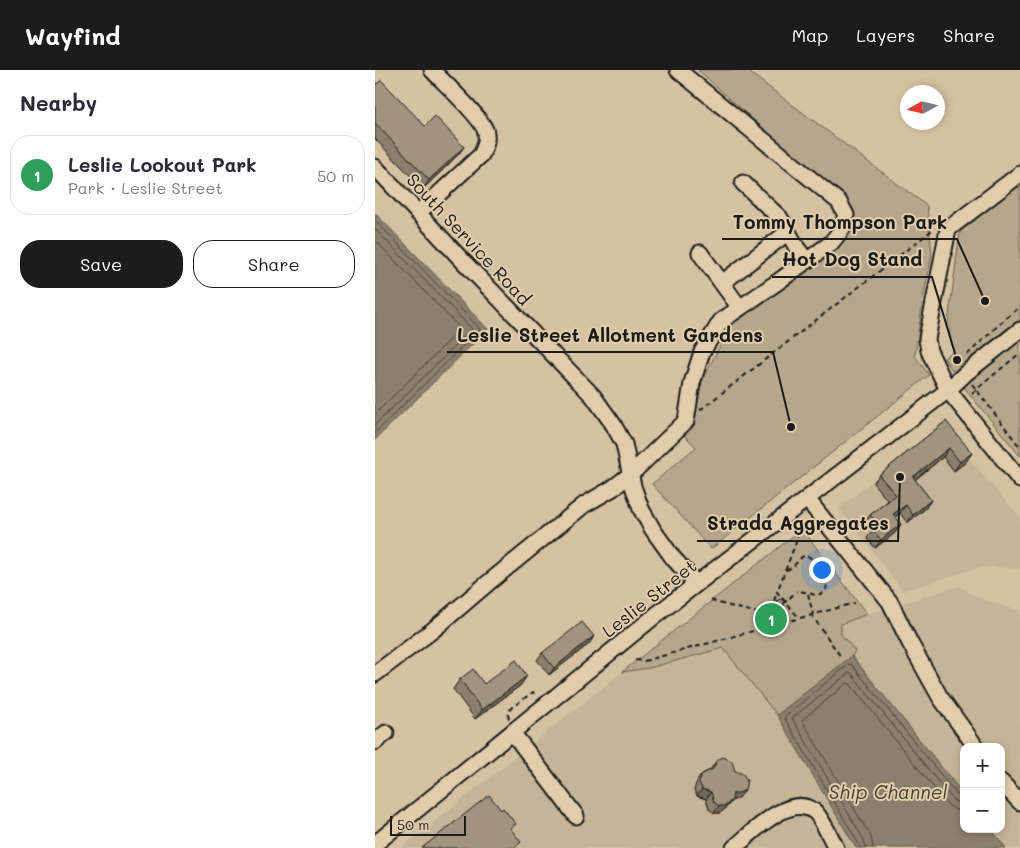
<!DOCTYPE html>
<html lang="en">
<head>
<meta charset="utf-8">
<style>
	:root { --surface:#fff; --page:#f2f2f3; --text:#2b2b33; --muted:#7c7c81; --line:#e1e1e2; --accent:#1c1c1c }
	body { margin:0; font-family:Mali,sans-serif; background:var(--page); color:var(--text) }
	.controls { position:absolute; right:15px; bottom:15px; display:grid; overflow:hidden; border-radius:10px; box-shadow:0 2px 8px #0003 }
	.controls button { width:45px; height:45px; display:grid; place-items:center; padding:0; border:0; border-bottom:1px solid var(--line); background:var(--surface); color:var(--text); font:25px sans-serif }
	.compass { position:absolute; left:525px; top:15px; width:45px; height:45px; border-radius:50%; background:var(--surface); box-shadow:0 2px 8px #0003; rotate:262deg }
	.scale { position:absolute; left:15px; bottom:12px; width:76px; box-sizing:border-box; padding-left:5px; border:2px solid #1c1c1c; border-top:0; font-size:14px; line-height:18px; white-space:nowrap; color:#1c1c1c; -webkit-text-stroke:4px #e1ccab; paint-order:stroke }
	.you { position:absolute; left:446px; top:499px; width:18px; height:18px; margin:-12px; border:4px solid #fff; border-radius:50%; background:#1a73e8; box-shadow:0 0 0 8px #1a73e833 }
	.badge { display:grid; place-items:center; width:32px; height:32px; border-radius:50%; background:var(--accent); color:#fff; font-size:16px; font-weight:700 }
	.pin { position:absolute; translate:-50% -50%; border:2px solid #fff; box-shadow:0 1px 5px #0006 }
	.list { margin:0; padding:0; list-style:none }
	h2 { display:flex; justify-content:space-between; align-items:center; height:65px; margin:0; padding:0 20px; font-size:21px }
	h2 small { font-size:16px; font-weight:400; color:var(--muted) }
	.list li { display:grid; grid-template-columns:32px 1fr auto; gap:15px; align-items:center; box-sizing:border-box; height:80px; margin:0 10px 10px; padding:0 10px; border:1px solid var(--line); border-radius:20px }
	.list b { display:block; font-size:19px; white-space:nowrap }
	.list p { margin:0; font-size:16px; white-space:nowrap; color:var(--muted) }
	.list em { font-size:16px; font-style:normal; color:var(--muted) }
	.actions { display:flex; gap:10px; padding:15px 20px }
	.actions a { flex:1; padding:11px 0; border:1px solid var(--accent); border-radius:20px; text-align:center; font-size:18px; color:var(--accent) }
	.actions .main { background:var(--accent); color:#fff }
	.map { position:relative; flex:none; width:645px; height:778px; overflow:hidden }
	header { display:flex; align-items:center; gap:30px; box-sizing:border-box; height:70px; padding:0 25px; background:var(--accent); color:#fff }
	header strong { font-size:24px }
	nav { display:flex; gap:28px; margin-inline-start:auto; font-size:18px }
	main { display:flex }
	aside { flex:1; background:var(--surface) }
	.map>svg:first-child { display:block }
	.built { fill:#c5b497 }
	.green { fill:#b6a68c; stroke:#696154 }
	.water { fill:#8b7f6d; stroke:#5f574d }
	.lines { fill:none; stroke-linecap:round; stroke-linejoin:round }
	.shore { stroke:#48443c; stroke-width:1 }
	.minor-casing { stroke:#1c1c1c; stroke-width:19 }
	.path { stroke:#1c1c1c; stroke-width:2; stroke-dasharray:5 4; stroke-linecap:butt }
	.minor { stroke:#e1ccab; stroke-width:15 }
	.path-bridge { stroke:#1c1c1c; stroke-width:2; stroke-dasharray:5 4; stroke-linecap:butt }
	.wall { fill:#8a7e6c; stroke:#1c1c1c }
	.shaded-wall { fill:#716758; stroke:#1c1c1c }
	.building { fill:#a1937d; stroke:#1c1c1c }
	.labels { text-anchor:middle; dominant-baseline:central; stroke-width:4; stroke-linejoin:round; paint-order:stroke }
	.street-label { font-size:18px; fill:#1c1c1c; stroke:#e1ccab }
	.water-label { font-size:19px; font-style:italic; fill:#433f38; stroke:#e1ccab }
	.leader { fill:none; stroke:#1c1c1c; stroke-width:2 }
	.callout-dot { fill:#1c1c1c; stroke:#e1ccab; stroke-width:2 }
	.callout-label { font-size:19px; text-anchor:middle; font-weight:bold; fill:#1c1c1c; stroke:#e1ccab; stroke-width:4; stroke-linejoin:round; paint-order:stroke }
</style>
</head>
<body>
<header>
<strong>Wayfind</strong>
<nav><a>Map</a><a>Layers</a><a>Share</a></nav>
</header>
<main>
<aside>
<h2>Nearby<small></small></h2>
<ul class="list">
<li><span class="badge" style="background:#2e9e5b">1</span><div><b>Leslie Lookout Park</b><p>Park · Leslie Street</p></div><em>50 m</em></li>
</ul>
<div class="actions"><a class="main">Save</a><a>Share</a></div>
</aside>
<div class="map">
<svg width="645" height="778" viewBox="0 0 645 778">
	<rect width="100%" height="100%" fill="#d5c2a2"/>
	<filter id="ink" filterUnits="userSpaceOnUse"><feTurbulence type="fractalNoise" baseFrequency=".02" numOctaves="2"/><feDisplacementMap in="SourceGraphic" scale="10" xChannelSelector="R" yChannelSelector="G"/><feConvolveMatrix kernelMatrix="1 2 1 2 8 2 1 2 1" color-interpolation-filters="sRGB"/></filter>
	<g filter="url(#ink)">
		<!-- built -->
		<path class="built" d="M566 357 645 447V499L617 497 602 498 528 521 464 438Z
			M584 516 604 528 645 541V778H631L616 759H626V677H589V725L477 586 480 581 466 564V554L492 544Z
			M348 578 402 645 481 778H26L247 602 274 598Z"/>
		<!-- green -->
		<path class="green" d="M323 0H371L552 136 557 184 548 229 540 286 554 305 336 479 277 414 321 377 308 364 319 350 327 311 356 254 465 176C477 161 478 155 474 136Z
			M645 114V386L587 315 569 288 579 280C574 272 576 262 573 253L585 162Z
			M427 459 492 544 466 554V564L480 581 477 586 402 645 348 578 274 598 247 602Z"/>
		<!-- water -->
		<path class="water" d="M0 143 113 259 0 370Z
			M477 586 589 725V759H616L631 778H481L402 645Z"/>
		<g class="lines">
			<!-- shore -->
			<path class="shore" d="M0 150 105 259 0 363
				M0 159 97 259 0 355
				M0 170 86 259 0 344
				M485 778 484 774 409 647 474 594 477 595 583 726 589 728
				M491 778 489 770 417 648 474 603H476L578 730 583 733 589 734
				M498 778 496 767 427 650 472 613 475 614 573 735 581 740 589 741"/>
			<defs>
				<path id="minor" d="M0 97 86 189 218 326 238 354 249 374 258 416 266 439 278 460 298 488 321 513
					M645 104 573 159 552 269 554 281 573 320 645 410
					M368 113 405 148 422 178 432 191
					M43 143 106 85C110 77 112 72 111 63 109 49 68 12 57 0
					M325 183 365 238
					M347 213 413 162
					M432 429 515 532 535 573 565 627 601 677
					M0 604 58 560 113 513 209 435 238 418 256 404 311 351 317 313 327 282 346 251 404 211 456 173 467 159 471 145 464 132 303 0
					M137 662 201 746
					M0 672 11 663
					M626 712 645 732
					M0 774 281 545 573 320 591 303 645 260
					M359 778C377 763 414 723 439 741 445 745 457 770 461 778"/>
			</defs>
			<!-- minor casing -->
			<use href="#minor" class="minor-casing"/>
			<!-- path -->
			<path class="path" d="M592 285 630 249 645 237
				M597 314 645 377
				M597 323 645 283
				M325 340 560 158
				M421 462 423 467 402 522 424 548
				M411 500C421 498 422 488 431 485L437 489 452 514 451 521C440 530 432 519 421 522
				M433 524 438 544
				M336 530 343 533 387 544 392 556
				M387 544 398 534 402 522
				M436 544 466 587
				M260 590 269 591 480 533
				M134 649 133 645 136 638 158 622 161 626"/>
			<!-- minor -->
			<use href="#minor" class="minor"/>
			<!-- path-bridge -->
			<path class="path-bridge" d="M408 534 421 522"/>
		</g>
		<!-- wall -->
		<path class="wall" d="M0 12 50 56 89 77 82 86 48 119 0 69Z
			M571 351 591 392 579 401 568 387 540 410 556 430 550 439 532 453 525 443 520 447 526 454 520 463 500 478 492 468 497 462 490 453 495 445 513 431 498 413 504 405Z
			M403 530 409 536 407 539 403 540 399 536Z
			M219 566 214 574 174 605 162 590 167 583Z
			M85 609 109 614 146 615 100 649 78 619Z
			M342 690 365 727 359 730H357L352 737 345 743H339L334 739 331 729 322 726 319 720 322 711 327 704 335 700Z"/>
		<!-- shaded-wall -->
		<path class="shaded-wall" d="M89 77 82 86 48 119 54 110Z
			M574 378 568 387 532 416 538 407Z
			M597 383 591 392 579 401 585 392Z
			M556 430 550 439 532 453 538 445Z
			M531 435 525 443 512 453 518 444Z
			M526 454 520 463 500 478 506 470Z
			M219 566 214 574 174 605 179 598Z
			M152 606 146 615 100 649 107 640Z
			M327 719 336 722 331 729 322 726Z
			M370 720 365 727 359 730H353L358 723Z
			M357 730 352 737 345 743H339L344 736Z"/>
		<!-- building -->
		<path class="building" d="M6 10 50 56 60 46 89 77 54 110 0 53V12L2 14Z
			M571 351 597 383 585 392 574 378 538 407 556 430 538 445 531 435 518 444 526 454 506 470 498 460 504 455 495 445 521 425 504 405Z
			M405 529 409 531V536L405 538 401 534 403 530Z
			M207 552 219 566 179 598 167 583Z
			M141 590 152 606 107 640 85 609 98 599 109 614Z
			M348 687 357 691 360 701 368 704 372 710 370 720 364 723H358L357 730 350 736H344L339 732 336 722 327 719 324 713 327 704 338 699 342 690Z
			M114 725 126 740 128 738 141 754 135 758 146 772 139 778H47Z"/>
	</g>
	<g class="labels">
		<!-- street labels -->
		<g class="street-label">
			<text transform="translate(94 169) rotate(47)">South Service Road</text>
			<text transform="translate(274 528) rotate(-38)">Leslie Street</text>
		</g>
		<!-- water labels -->
		<g class="water-label">
			<text x="513" y="721">Ship Channel</text>
		</g>
	</g>
	<!-- callouts -->
	<path class="leader" d="M610 231L582 169H347M582 290L557 207H397M416 357L398 282H72M525 407L523 471H322"/>
	<g class="callout-dot">
		<circle cx="610" cy="231" r="5"/>
		<circle cx="582" cy="290" r="5"/>
		<circle cx="416" cy="357" r="5"/>
		<circle cx="525" cy="407" r="5"/>
	</g>
	<g class="callout-label">
		<text x="465" y="159">Tommy Thompson Park</text>
		<text x="477" y="196">Hot Dog Stand</text>
		<text x="235" y="272">Leslie Street Allotment Gardens</text>
		<text x="423" y="460">Strada Aggregates</text>
	</g>
</svg>
<div class="controls">
<button>+</button>
<button>−</button>
</div>
<svg class="compass" viewBox="-18 -18 36 36"><path d="M0-13l5 13h-10z" fill="#e53935"/><path d="M0 13l5-13h-10z" fill="#7c7c81"/></svg>
<div class="scale">50 m</div>
<div class="you"></div>
<div class="pin badge" style="left:396px;top:549px;background:#2e9e5b">1</div>
</div>
</main>
</body>
</html>
